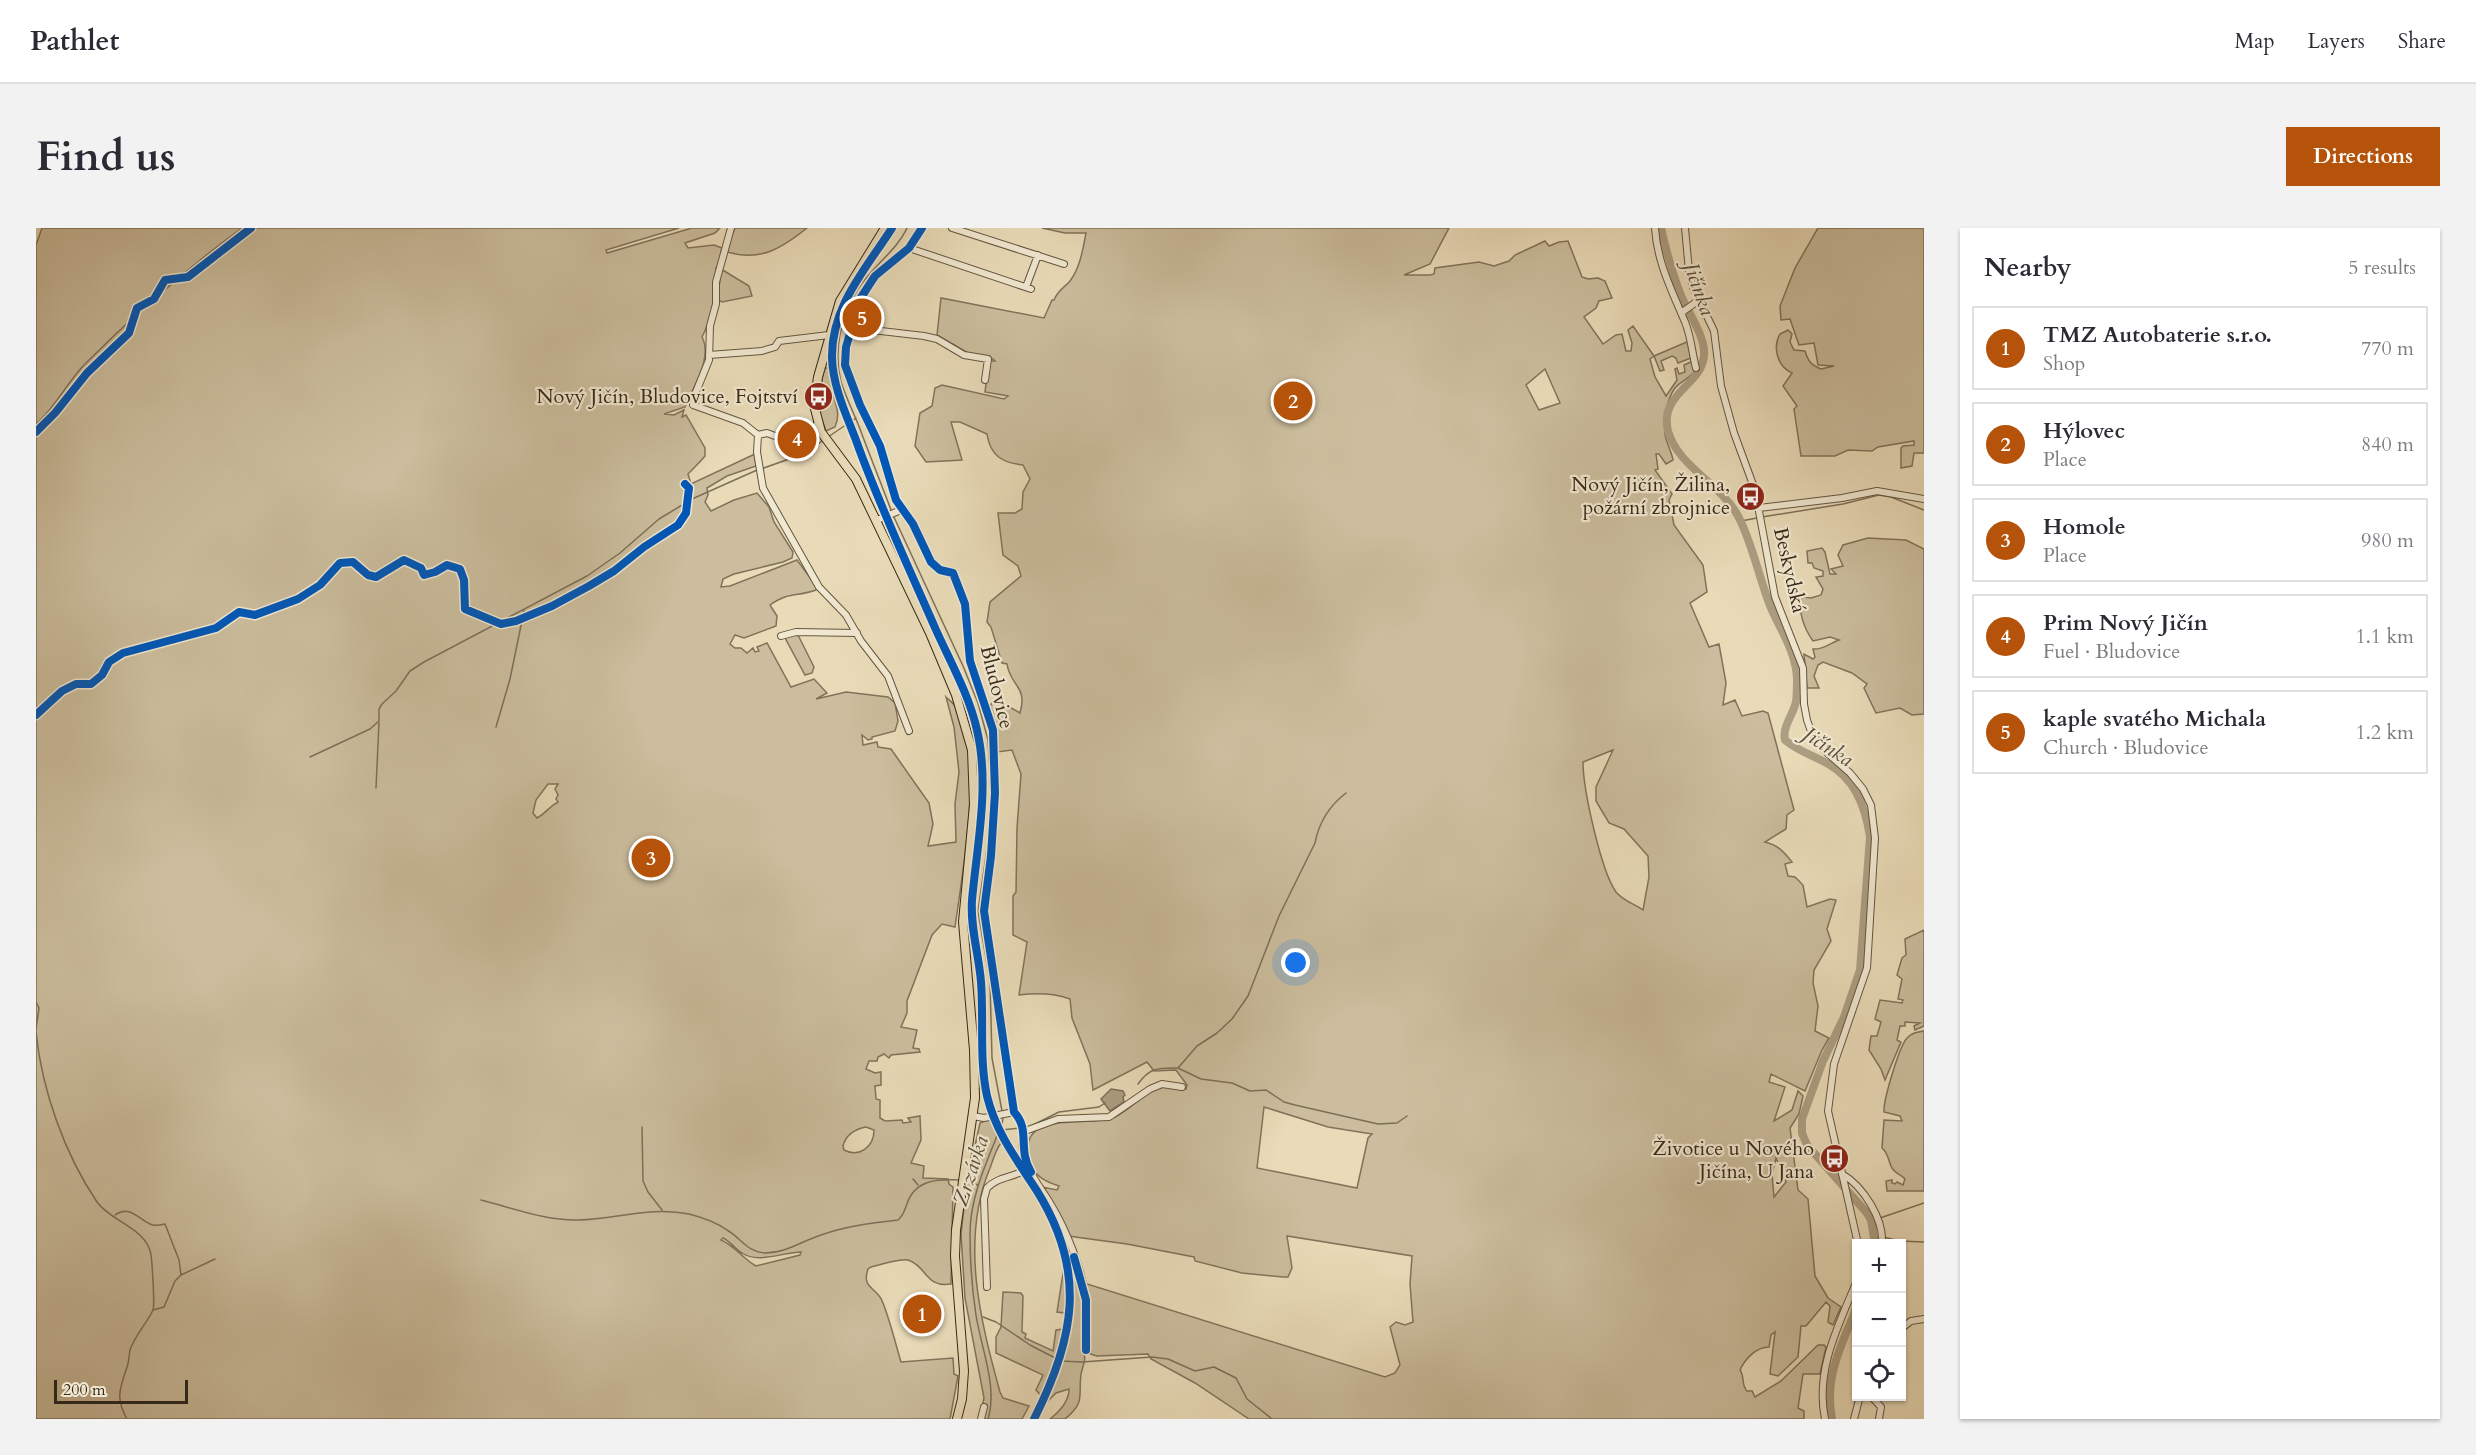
<!DOCTYPE html>
<html lang="en">
<head>
<meta charset="utf-8">
<style>
	:root { --surface:#fff; --page:#f2f2f3; --text:#2b2b33; --muted:#7c7c81; --line:#e1e1e2; --accent:#b45309 }
	body { margin:0; font-family:Cardo,serif; background:var(--page); color:var(--text) }
	.controls { position:absolute; right:18px; bottom:18px; display:grid; overflow:hidden; border-radius:0px; box-shadow:0 2px 4px #0004 }
	.controls button { width:54px; height:54px; display:grid; place-items:center; padding:0; border:0; border-bottom:2px solid var(--line); background:var(--surface); color:var(--text); font:30px sans-serif }
	.scale { position:absolute; left:18px; bottom:15px; width:134px; box-sizing:border-box; padding-left:6px; border:3px solid #372918; border-top:0; font-size:16px; line-height:21px; white-space:nowrap; color:#372918; -webkit-text-stroke:4px #f1e8d1; paint-order:stroke }
	.you { position:absolute; left:1260px; top:735px; width:21px; height:21px; margin:-15px; border:4px solid #fff; border-radius:50%; background:#1a73e8; box-shadow:0 0 0 9px #1a73e833 }
	.badge { display:grid; place-items:center; width:39px; height:39px; border-radius:50%; background:var(--accent); color:#fff; font-size:20px; font-weight:700 }
	.pin { position:absolute; translate:-50% -50%; border:3px solid #fff; box-shadow:0 2px 6px #0006 }
	.list { margin:0; padding:0; list-style:none }
	h2 { display:flex; justify-content:space-between; align-items:center; height:78px; margin:0; padding:0 24px; font-size:26px }
	h2 small { font-size:20px; font-weight:400; color:var(--muted) }
	.list li { display:grid; grid-template-columns:39px 1fr auto; gap:18px; align-items:center; box-sizing:border-box; height:84px; margin:0 12px 12px; padding:0 12px; border:2px solid var(--line); border-radius:0px }
	.list b { display:block; font-size:22px; white-space:nowrap }
	.list p { margin:0; font-size:20px; white-space:nowrap; color:var(--muted) }
	.list em { font-size:20px; font-style:normal; color:var(--muted) }
	.icon { flex:none; width:33px; height:33px; fill:none; stroke:currentColor; stroke-width:2; stroke-linecap:round; stroke-linejoin:round }
	.map { position:relative; flex:none; width:1888px; height:1191px; overflow:hidden; border-radius:0px }
	header { display:flex; align-items:center; gap:36px; box-sizing:border-box; height:84px; padding:0 30px; background:var(--surface); border-bottom:2px solid var(--line) }
	header strong { font-size:28px }
	nav { display:flex; gap:33px; margin-inline-start:auto; font-size:21px }
	.intro { display:flex; align-items:center; justify-content:space-between; box-sizing:border-box; height:144px; padding:0 36px }
	h1 { margin:0; font-size:42px }
	.button { padding:15px 27px; border-radius:0px; background:var(--accent); color:#fff; font-size:21px; font-weight:700 }
	main { display:flex; gap:36px; padding:0 36px }
	aside { flex:1; background:var(--surface); border-radius:0px; box-shadow:0 2px 4px #0004 }
	.map>svg:first-child { display:block }
	.green { fill:#cbbd9d; stroke:#81735a; stroke-width:1.5; fill-rule:evenodd }
	.water { fill:#ac9e82; stroke:#7d6f58; stroke-width:1.5 }
	.lines { fill:none; stroke-linecap:round; stroke-linejoin:round }
	.stream { stroke:#7d6f58; stroke-width:1.5 }
	.river { stroke:#ac9e82; stroke-width:8 }
	.minor-casing { stroke:#645640; stroke-width:8 }
	.major-casing { stroke:#372918; stroke-width:10 }
	.minor { stroke:#f1e8d1; stroke-width:6 }
	.major { stroke:#e9dbb8; stroke-width:8 }
	.cycleway-casing { stroke:#f1e8d1; stroke-width:11 }
	.cycleway { stroke:#0057b8; stroke-width:8 }
	.labels { text-anchor:middle; dominant-baseline:central; stroke-width:4.5; stroke-linejoin:round; paint-order:stroke }
	.poi-label { font-size:20px; fill:#372918; stroke:#f1e8d1; text-anchor:end }
	.street-label { font-size:20px; fill:#372918; stroke:#f1e8d1 }
	.water-label { font-size:21px; font-style:italic; fill:#5a4c38; stroke:#f1e8d1 }
</style>
</head>
<body>
<header>
<strong>Pathlet</strong>
<nav><a>Map</a><a>Layers</a><a>Share</a></nav>
</header>
<div class="intro"><h1>Find us</h1><a class="button">Directions</a></div>
<main>
<div class="map">
<svg width="1888" height="1191" viewBox="0 0 1888 1191">
	<rect width="100%" height="100%" fill="#e9dbb8"/>
	<filter id="stains"><feTurbulence type="fractalNoise" baseFrequency=".00333" numOctaves="4"/><feColorMatrix values="0 0 0 0 .2 0 0 0 0 .09 0 0 0 0 .02 0 0 0 .5 -.17"/></filter>
	<radialGradient id="worn" r=".72"><stop offset=".6" stop-color="#630" stop-opacity="0"/><stop offset="1" stop-color="#630" stop-opacity=".3"/></radialGradient>
	<!-- green -->
	<path class="green" d="M6 0H643L570 22 571 25 656 0H684L679 5 649 15 652 20 678 17 686 20 682 39 680 40C683 55 674 95 666 109 677 130 657 159 649 179L628 186 638 187 648 182 646 189 650 187 669 220V228C664 234 658 240 652 246L655 256 719 226 720 238 691 248 671 260 672 267 669 274 675 283 698 272 721 265 733 279 738 294 757 324 756 330 747 334 698 346 687 351 685 359 694 358 761 332 781 359 780 362C761 369 754 363 734 377L741 388 740 398 708 410 699 407 694 416 699 420H705L711 425 717 420 719 424 723 423 721 419 731 415 755 459 778 451 791 465 780 471 810 464 852 469 859 475 862 493 859 503 836 509V511L832 512 826 507 827 517 841 514 842 519 855 521 893 575 897 596 892 618 920 614 919 576 923 544 918 499 910 469C913 472 917 475 920 479 949 520 926 649 919 699L906 696 896 707 871 773V785L865 799 881 802 877 820 883 821 884 824 855 827 853 830 848 826 842 829 841 833H833L830 841 839 845 845 844V857L839 858 840 871 844 872V890L849 893 866 892 867 895 875 894 872 890 884 888 885 912 875 935 888 938 887 950 912 951 913 956 917 959 915 1056C889 1060 891 1038 872 1032 866 1030 842 1037 835 1039L832 1041C826 1058 837 1059 844 1069 850 1077 861 1121 865 1134L917 1130 918 1146 922 1148 914 1191H0V17ZM512 556H522L519 561 522 567 520 571 522 574C512 579 512 584 501 590L497 585 500 572ZM830 899 838 902C838 919 823 930 808 922L807 918C810 907 819 901 830 899ZM687 1010C695 1014 699 1021 706 1025 722 1036 748 1024 765 1024L764 1027 720 1038C707 1031 698 1017 685 1012Z
		M699 0H771C746 20 725 34 691 24L694 11Z
		M1006 0H1413L1394 36 1368 47H1394L1398 46 1399 40 1443 34 1458 38 1473 33 1479 27 1509 13 1513 18 1523 14 1532 13 1546 49 1552 51 1562 50 1569 53 1576 70 1563 73 1560 80 1548 89 1567 116 1580 107 1586 106 1590 123H1595L1596 115 1592 102 1597 98 1618 128 1653 113 1655 130 1642 135 1640 130 1636 128 1625 133 1628 142 1624 143 1618 128 1614 131 1619 149 1630 168 1641 152 1639 141 1641 140 1643 146 1649 144 1648 137 1657 133 1659 142C1656 149 1645 153 1639 160 1630 172 1628 192 1629 206 1630 215 1636 224 1637 232L1630 236 1623 226H1620L1622 241 1619 242 1636 266 1633 272 1638 297 1667 337 1671 364 1654 375 1673 419 1683 416 1690 455 1687 477 1699 472 1706 488 1727 483 1732 485 1758 582 1751 587 1750 601 1729 614C1742 617 1748 624 1756 634L1749 636 1752 648 1759 649 1767 657 1771 679 1794 671 1800 672 1791 701 1795 713 1778 742 1777 755 1782 778 1779 803 1793 810 1786 822 1769 863 1735 846 1733 854 1749 859 1738 893 1756 882 1762 863 1767 868 1763 886 1754 900 1762 962 1772 971 1779 1048 1792 1070 1805 1079 1797 1097 1792 1094 1794 1078 1790 1074 1770 1098H1765L1762 1129 1742 1148 1734 1146 1739 1104 1735 1107 1733 1119C1720 1119 1709 1131 1704 1142 1709 1149 1705 1157 1711 1163H1716L1719 1169 1745 1153 1782 1117H1788L1790 1119 1784 1146H1767L1762 1180 1768 1183V1191H1213L1159 1155 1115 1131 1112 1126 1061 1128 1054 1126 1051 1115 1048 1055 1349 1149 1359 1145 1364 1137 1354 1099 1360 1094 1369 1097 1377 1094 1374 1056 1376 1028 1251 1008 1256 1040 1252 1049H1247L1206 1045 1159 1033 1158 1029 1091 1016 1032 1008 1006 959 1021 962 1023 958C1011 954 999 949 995 936 975 877 1057 902 1081 888 1108 873 1115 851 1150 861L1151 857 1140 842 1118 843 1111 834 1057 862 1054 836 1036 790 1034 771C1018 765 1000 765 983 767L991 714 977 707V668L980 664 981 600 985 546 976 522 961 524 954 478 956 475 965 474 984 485C992 458 974 458 971 436L966 435 955 399 951 394 954 374 985 348 982 338 967 327 962 285H979L986 281 987 264 994 251 987 237C967 235 954 228 951 206L924 194H915L926 232 890 234 879 218 884 185 896 178 899 160 906 157 968 171 972 168 949 164 953 133H959L957 131 932 125 901 107 905 70 1008 90 1016 72H1018C1022 62 1028 60 1034 53 1044 40 1047 21 1050 5H1029ZM1509 141 1524 175 1503 182 1490 157ZM1577 522 1560 559V573L1573 595 1588 601 1612 628 1613 649 1607 682C1599 676 1587 673 1580 664 1565 643 1547 561 1547 534ZM1228 879 1292 899 1336 906 1332 910 1321 960 1221 940ZM1740 930 1750 954 1738 969 1736 946Z
		M1782 0H1888V225H1878L1876 238 1865 240V220L1867 218 1878 217V213L1842 219 1836 223 1812 222 1799 228H1765L1758 181 1761 178 1747 158 1756 145C1742 139 1736 120 1744 106L1752 102 1756 106 1754 114 1758 122 1769 123C1772 133 1775 137 1785 141L1798 138 1782 137 1778 115 1763 117 1754 91 1745 92 1744 78 1759 40Z
		M685 41 713 58 716 68 686 74 682 71Z
		M793 139 798 167H786L784 161 788 141Z
		M798 169C801 180 804 188 799 199L790 203 784 186 783 177 787 170Z
		M1832 310 1870 312 1888 321V486L1876 487 1864 480 1840 485 1828 460 1831 456 1816 445 1787 434 1782 437 1778 448 1783 460H1771L1768 426 1777 431 1779 429 1777 421C1787 422 1794 415 1803 412L1794 409 1777 413C1769 402 1761 383 1766 369L1775 370 1785 367 1787 361 1780 349 1787 348V343L1778 340 1776 335H1772L1771 323 1786 320 1789 324 1794 346H1800L1795 341 1807 338 1802 327 1807 317Z
		M761 405 778 439 776 445 769 447 748 408Z
		M1888 702V798L1879 802 1878 798 1884 795 1869 794V798H1864L1861 812 1865 814 1849 852 1845 841 1833 822 1835 808H1841L1845 794 1839 791 1844 772 1866 775 1867 772 1862 771 1866 751 1861 747 1866 730 1870 727 1869 711Z
		M1888 803V963H1851L1850 953 1856 952V955L1859 956 1861 954 1867 957 1869 951C1865 946 1858 946 1855 938 1852 931 1852 925 1846 920L1848 892 1866 893 1864 888 1848 884C1847 873 1863 819 1871 810 1875 805 1881 804 1888 803Z
		M954 891 965 915C960 921 957 932 954 940 924 1012 944 1091 964 1164L967 1170 993 1178 986 1191H944L948 1170 929 1070 925 1006 931 953 944 895Z
		M1028 1039 1039 1041 1046 1068 1047 1122C1051 1131 1047 1137 1045 1146 1042 1168 1050 1174 1029 1191H1014C1023 1184 1033 1173 1033 1161L1020 1165 1011 1174 1000 1162 1007 1147 960 1125V1109L965 1099 967 1064 985 1065 987 1068 986 1104 990 1106 989 1110 1017 1123 1020 1102 1028 1101 1029 1085 1021 1084Z"/>
	<!-- water -->
	<path class="water" d="M1075 861 1087 863 1089 867 1087 869 1088 874 1074 883 1065 871Z"/>
	<g class="lines">
		<!-- stream -->
		<path class="stream" d="M0 196C20 179 31 154 49 136 98 87 150 41 206 0
			M792 209 820 190
			M725 241 770 225 786 213
			M855 282C845 255 834 228 824 201 818 185 810 170 805 154 797 123 805 87 822 61 836 39 861 22 871 0
			M857 287 927 438 942 475 952 512 955 562 952 614 942 683 954 753 956 830 966 883
			M1726 289 1807 276 1843 267 1855 269 1888 282
			M1705 293 1721 290
			M460 499 474 451 488 383
			M274 529 334 501 343 493V481L346 476 360 463 374 443 388 434 551 348 584 325 623 291 656 271 721 242
			M340 560 343 495
			M0 774 3 780 0 801
			M0 804C6 862 28 925 61 974 75 994 111 1000 115 1027 116 1034 119 1077 117 1082 111 1095 99 1107 94 1122 93 1127 93 1134 91 1139 84 1160 79 1170 91 1191
			M1142 840 1165 851 1196 855 1214 863 1230 862 1248 874 1259 877 1342 896 1361 895 1371 888
			M1102 856C1114 839 1122 840 1142 840L1161 818 1181 805 1196 791 1212 768 1243 688 1279 615C1283 594 1293 578 1310 565
			M997 897 1023 884 1063 879 1069 875
			M606 899 607 953 612 964 626 982
			M965 902 984 900
			M877 951 882 957
			M929 953 942 957
			M445 972C477 980 510 993 543 992 580 991 616 978 653 986 665 989 681 995 691 1002 705 1010 711 1024 729 1025 750 1025 766 1013 785 1007 810 998 836 995 862 992 868 987 868 983 871 976 879 951 902 951 925 952
			M79 987C94 977 101 990 114 996 118 998 125 997 129 996L143 1032 145 1047
			M1844 990 1888 975
			M1847 1009 1864 1013 1888 1014
			M117 1082 128 1079 139 1053 145 1047 179 1031
			M947 1089 960 1094 994 1117 1025 1133 1046 1134 1116 1129 1132 1131 1159 1143 1178 1139 1200 1150 1211 1171 1236 1191
			M952 1191C962 1159 945 1120 940 1087 936 1061 934 1033 934 1005 934 974 947 942 959 913 962 903 967 900 967 888"/>
		<!-- river -->
		<path class="river" d="M1625 0C1630 22 1636 44 1644 65 1651 84 1670 108 1668 128 1665 158 1623 165 1632 203 1642 240 1690 258 1705 294 1717 320 1723 348 1733 375 1743 401 1760 422 1761 451 1761 458 1761 467 1760 474 1757 487 1746 499 1749 512 1763 524 1779 528 1794 537 1820 552 1830 581 1834 609L1824 742 1808 789 1787 833 1766 891V905L1771 917 1831 985 1835 992 1839 1016
			M1796 1191C1788 1150 1805 1118 1820 1081"/>
		<defs>
			<path id="minor" d="M695 0 680 54V76L674 98 673 132 658 169 657 177 707 195 722 207
				M886 0 873 20 839 48 824 71 810 119 809 137 824 177 844 218 860 272 877 296 895 334 904 342 917 345 929 376 934 433 957 502 959 565 955 628 948 683 978 884 983 889 989 903C979 929 1001 954 1014 975 1031 1003 1045 1039 1050 1071 1052 1087 1050 1106 1050 1122
				M916 0 1028 36
				M1619 0C1621 34 1636 63 1649 94 1655 108 1656 125 1660 140
				M1649 0 1653 43 1657 59 1678 103 1685 158 1698 205 1719 262 1739 369 1767 440 1768 476 1771 492 1776 506 1789 523 1814 545 1827 561 1835 577 1839 610 1831 740 1798 836 1792 883 1822 1016
				M873 20 995 61
				M990 59 1002 27
				M1645 85 1663 72
				M813 103H845L888 108 901 111 928 127 952 131 949 152
				M673 127 726 123 739 119 743 113 793 107
				M722 207 721 224 727 260 783 359 810 387 825 413 852 448 873 503
				M722 207 731 205 747 211 782 197
				M1723 280 1806 270 1841 263 1888 271
				M841 292 865 282
				M745 408 760 404 821 405
				M937 888 948 890 978 884
				M989 903 1022 891 1073 889 1114 861 1126 856 1146 859
				M1806 946C1827 958 1848 991 1846 1016
				M951 1059 948 971 951 960C962 948 979 950 992 940
				M1866 1100 1875 1093 1888 1091
				M1835 1168 1845 1179 1843 1191
				M945 1191 948 1179
				M1789 1191C1779 1143 1802 1098 1820 1055
				M1818 1191 1824 1168"/>
			<path id="major" d="M849 0 804 73 782 149 778 177 785 204 820 251 894 405 920 467 936 522 938 577 927 694 938 822 939 870 920 1002 919 1028 928 1143 926 1171 921 1191"/>
		</defs>
		<!-- minor casing -->
		<use href="#minor" class="minor-casing"/>
		<!-- major casing -->
		<use href="#major" class="major-casing"/>
		<!-- minor -->
		<use href="#minor" class="minor"/>
		<!-- major -->
		<use href="#major" class="major"/>
		<defs>
			<path id="cycleway" d="M856 0C830 41 795 78 796 130 797 160 811 188 821 215 844 279 873 340 900 402 915 435 933 467 941 502 954 557 941 617 936 672 934 700 943 727 945 754 948 792 943 831 951 868 960 905 981 932 1001 963 1051 1043 1039 1110 998 1191
				M886 0 873 20 839 48 824 71 810 119 809 137 824 177 844 218 860 272 877 296 895 334 904 342 917 345 929 376 934 433 957 502 959 565 955 628 948 683 978 884C995 902 981 921 995 944
				M0 204 19 185 51 145 93 105 101 80 118 71 129 52 152 49 215 0
				M0 487 26 463 40 456H55L66 447 73 434 87 425 180 400 203 384 219 387 262 371 284 357 304 335 317 334 332 347 340 349 368 332 385 340 388 347 399 344 411 337 424 341 428 352 429 381 465 396 480 393 516 378 553 358 578 343 608 319 642 297 650 285 653 260 649 256
				M1038 1029 1050 1072V1122"/>
		</defs>
		<!-- cycleway casing -->
		<use href="#cycleway" class="cycleway-casing"/>
		<!-- cycleway -->
		<use href="#cycleway" class="cycleway"/>
	</g>
	<!-- icons -->
	<defs>
		<symbol id="bus-disc" viewBox="-11 -11 22 22"><circle r="9.5" fill="#8f2418" stroke="#f1e8d1"/><path d="M-5-6H5V4H4V6H2V4H-2V6H-4V4H-5ZM-3.5-4V0h7V-4ZM-3.5 1.2v1.5H-2V1.2ZM2 1.2v1.5H3.5V1.2Z" fill="#fff"/></symbol>
	</defs>
	<g fill-rule="evenodd">
		<use href="#bus-disc" x="766" y="152" width="33" height="33"/>
		<use href="#bus-disc" x="1698" y="252" width="33" height="33"/>
		<use href="#bus-disc" x="1782" y="914" width="33" height="33"/>
	</g>
	<g class="labels">
		<!-- poi labels -->
		<g class="poi-label">
			<text x="762" y="168">Nový Jičín, Bludovice, Fojtství</text>
			<text x="1694" y="256">Nový Jičín, Žilina,<tspan x="1694" dy="23">požární zbrojnice</tspan></text>
			<text x="1778" y="920">Životice u Nového<tspan x="1778" dy="23">Jičína, U Jana</tspan></text>
		</g>
		<!-- street labels -->
		<g class="street-label">
			<text transform="translate(1754 342) rotate(77)">Beskydská</text>
			<text transform="translate(961 459) rotate(76)">Bludovice</text>
		</g>
		<!-- water labels -->
		<g class="water-label">
			<text transform="translate(1663 61) rotate(71)">Jičínka</text>
			<text transform="translate(1792 519) rotate(33)">Jičínka</text>
			<text transform="translate(935 943) rotate(-72)">Zrzávka</text>
		</g>
	</g>
	<rect width="100%" height="100%" filter="url(#stains)"/>
	<rect width="100%" height="100%" fill="url(#worn)"/>
</svg>
<div class="controls">
<button>+</button>
<button>−</button>
<button><svg class="icon" aria-label="locate" viewBox="0 0 24 24"><circle cx="12" cy="12" r="6"/><path d="M12 2v4M12 18v4M2 12h4M18 12h4"/></svg></button>
</div>
<div class="scale">200 m</div>
<div class="you"></div>
<div class="pin badge" style="left:886px;top:1086px">1</div>
<div class="pin badge" style="left:1257px;top:173px">2</div>
<div class="pin badge" style="left:615px;top:630px">3</div>
<div class="pin badge" style="left:761px;top:211px">4</div>
<div class="pin badge" style="left:826px;top:90px">5</div>
</div>
<aside>
<h2>Nearby<small>5 results</small></h2>
<ul class="list">
<li><span class="badge">1</span><div><b>TMZ Autobaterie s.r.o.</b><p>Shop</p></div><em>770 m</em></li>
<li><span class="badge">2</span><div><b>Hýlovec</b><p>Place</p></div><em>840 m</em></li>
<li><span class="badge">3</span><div><b>Homole</b><p>Place</p></div><em>980 m</em></li>
<li><span class="badge">4</span><div><b>Prim Nový Jičín</b><p>Fuel · Bludovice</p></div><em>1.1 km</em></li>
<li><span class="badge">5</span><div><b>kaple svatého Michala</b><p>Church · Bludovice</p></div><em>1.2 km</em></li>
</ul>
</aside>
</main>
</body>
</html>
